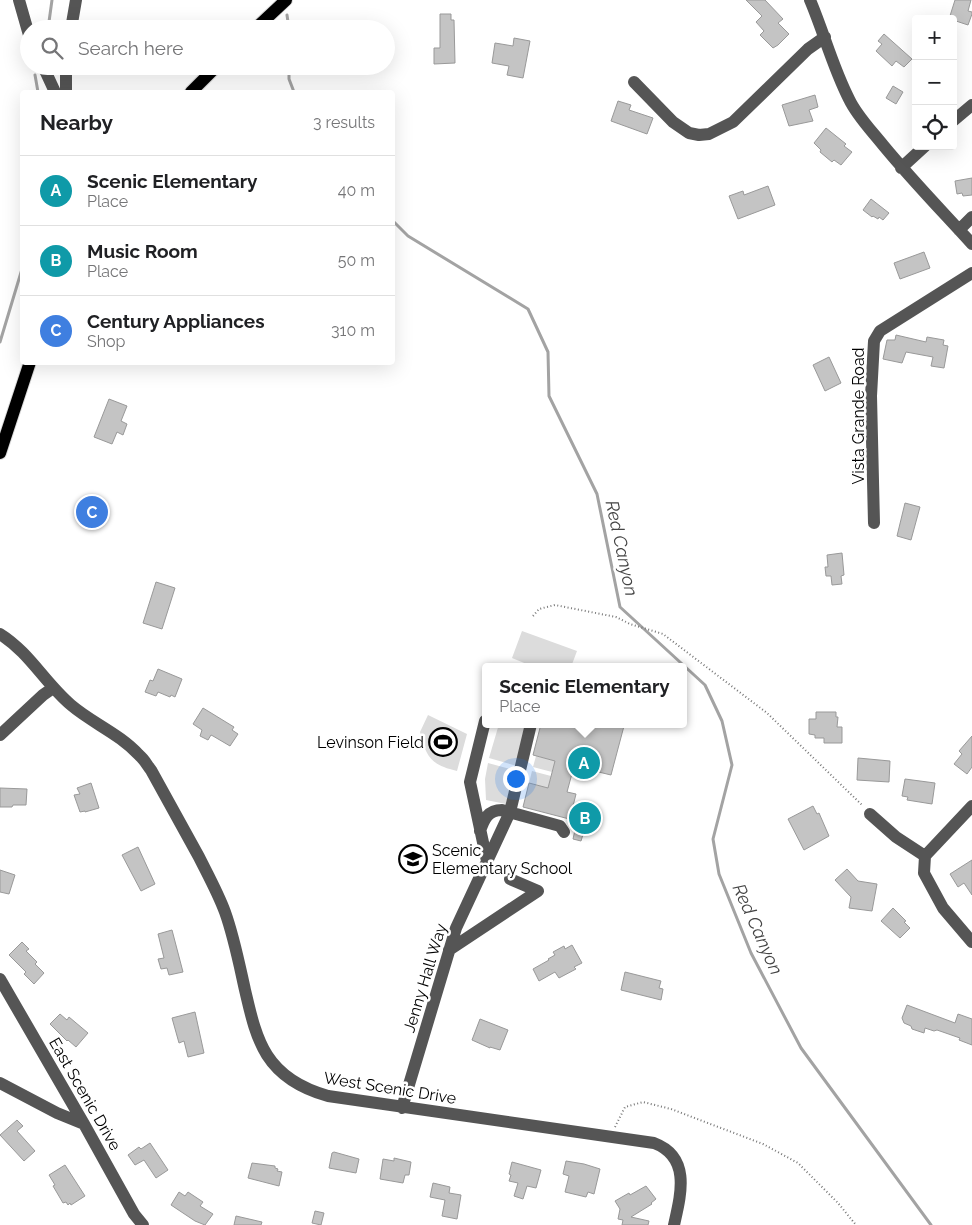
<!DOCTYPE html>
<html lang="en">
<head>
<meta charset="utf-8">
<style>
	:root { --surface:#fff; --page:#f6f6f6; --text:#202124; --muted:#757577; --line:#e0e0e0; --accent:#db2777 }
	body { margin:0; font-family:Raleway,sans-serif; background:var(--page); color:var(--text) }
	.controls { position:absolute; right:15px; top:15px; display:grid; overflow:hidden; border-radius:5px; box-shadow:0 5px 20px #0002 }
	.controls button { width:45px; height:45px; display:grid; place-items:center; padding:0; border:0; border-bottom:1px solid var(--line); background:var(--surface); color:var(--text); font:25px sans-serif }
	.you { position:absolute; left:515px; top:778px; width:18px; height:18px; margin:-12px; border:4px solid #fff; border-radius:50%; background:#1a73e8; box-shadow:0 0 0 8px #1a73e833 }
	.badge { display:grid; place-items:center; width:32px; height:32px; border-radius:50%; background:var(--accent); color:#fff; font-size:16px; font-weight:700 }
	.pin { position:absolute; translate:-50% -50%; border:2px solid #fff; box-shadow:0 1px 5px #0006 }
	.popup { position:absolute; left:482px; top:663px; width:205px; height:65px; box-sizing:border-box; display:grid; place-content:center; border-radius:5px; background:var(--surface); filter:drop-shadow(0 1px 4px #0005); font-size:16px; white-space:nowrap; color:var(--muted) }
	.popup b { font-size:19px; color:var(--text) }
	.popup::after { content:''; position:absolute; left:50%; top:100%; margin-left:-10px; border:10px solid transparent; border-top-color:var(--surface) }
	.list { margin:0; padding:0; list-style:none }
	h2 { display:flex; justify-content:space-between; align-items:center; height:65px; margin:0; padding:0 20px; font-size:21px }
	h2 small { font-size:16px; font-weight:400; color:var(--muted) }
	.list li { display:grid; grid-template-columns:32px 1fr auto; gap:15px; align-items:center; box-sizing:border-box; height:70px; padding:0 20px; border-top:1px solid var(--line) }
	.list b { display:block; font-size:19px; white-space:nowrap }
	.list p { margin:0; font-size:16px; white-space:nowrap; color:var(--muted) }
	.list em { font-size:16px; font-style:normal; color:var(--muted) }
	.icon { flex:none; width:28px; height:28px; fill:none; stroke:currentColor; stroke-width:2; stroke-linecap:round; stroke-linejoin:round }
	.map { position:relative; flex:none; width:972px; height:1225px; overflow:hidden }
	.search { position:absolute; background:var(--surface); box-shadow:0 5px 20px #0002; left:20px; top:20px; width:375px; height:55px; display:flex; align-items:center; gap:12px; box-sizing:border-box; padding:0 18px; border-radius:28px; color:var(--muted); font-size:19px }
	.panel { position:absolute; background:var(--surface); box-shadow:0 5px 20px #0002; left:20px; top:90px; width:375px; height:275px; border-radius:5px }
	.map>svg:first-child { display:block }
	.green { fill:#dcdcdc }
	.lines { fill:none; stroke-linecap:round; stroke-linejoin:round }
	.stream { stroke:#a3a3a3; stroke-width:3 }
	.building { fill:#c4c4c4; stroke:#999 }
	.major-casing { stroke:#dbdbdb; stroke-width:14 }
	.path { stroke:#777; stroke-width:2; stroke-dasharray:1 2.5; stroke-linecap:butt }
	.minor { stroke:#555; stroke-width:12 }
	.major { stroke:#000; stroke-width:12 }
	.labels { text-anchor:middle; dominant-baseline:central; stroke-width:5; stroke-linejoin:round; paint-order:stroke }
	.street-label { font-size:16px; fill:#000; stroke:#fff }
	.poi-label { font-size:16px; fill:#000; stroke:#fff; text-anchor:end }
	.water-label { font-size:18px; font-style:italic; fill:#444; stroke:#fff }
</style>
</head>
<body>
<div class="map">
<svg width="972" height="1225" viewBox="0 0 972 1225">
	<rect width="100%" height="100%" fill="#fff"/>
	<!-- green -->
	<path class="green" d="M522 631 577 651 571 667H534L512 658Z
		M428 715 467 734 457 771C432 765 426 758 420 732Z
		M499 724H527L517 766 489 758Z
		M536 756 555 761 552 772 533 767Z
		M488 763 514 770 506 804 486 800 485 779Z
		M532 771 551 776 548 788 529 783Z"/>
	<g class="lines">
		<!-- stream -->
		<path class="stream" d="M287 15 289 29
			M48 29 52 0
			M289 66V79L294 92
			M35 75 38 92
			M392 220 408 236 528 309 548 352 549 396 597 494 620 607 705 685 722 721 732 765 713 839 719 874 751 953 801 1048 931 1225
			M0 342 22 269"/>
	</g>
	<!-- building -->
	<path class="building" d="M746 0H765L783 19 778 23 789 34 778 45 773 48 760 35 764 31 756 22 762 16Z
		M955 0H971L968 11 972 12V14L968 25 953 20V19H949Z
		M440 14H451V20H454L455 63 434 64V48H440Z
		M884 34 912 59 904 67 896 61 892 66 876 51 882 44 878 41Z
		M514 38 530 41 523 78 507 75 509 66 492 63 495 43 513 46Z
		M893 86 903 92 896 104 886 98Z
		M815 95 818 107 809 110 813 121 789 126 782 105Z
		M618 101 631 105 629 110 653 118 647 134 611 121Z
		M826 128 846 144 844 146 852 152 841 165 834 160 832 162 820 152 821 150 814 143Z
		M972 178V195L963 196 962 193 957 194 955 181Z
		M768 186 775 205 738 219 729 196 743 191 744 195Z
		M871 199 889 213 883 220 879 217 878 219 873 216 872 217 863 210Z
		M924 252 930 268 900 279 894 263Z
		M896 335 926 342 927 337 944 340 943 345 948 346 944 368 931 366 933 357 906 352 902 363 883 359 887 340H895Z
		M829 357 841 383 825 391 813 365Z
		M109 399 127 406 121 421 127 424 123 435 117 432 112 444 94 437Z
		M905 503 920 507 911 540 897 536Z
		M842 553 844 575 841 576 842 584 832 585 831 576H826L825 567H828L827 555Z
		M156 582 175 588 162 629 143 623Z
		M158 669 182 679 175 697 171 695 170 697 158 692 156 696 145 692 150 680 153 681Z
		M203 708 234 727 232 730 238 734 230 746 213 736 211 735 208 740 200 736 202 730 193 724Z
		M816 712H836V717H838L837 727H842V743H824V738H815V735L809 734V719H816Z
		M541 724H616L624 726 611 775 574 766 567 792 576 794 573 806 582 808 583 804 590 806 589 810 594 811 589 829 585 828 581 841 573 839 577 821 523 807 529 783 548 788 555 761 533 755Z
		M972 736V767L967 774 954 764 962 754 959 751Z
		M858 758 890 761 889 782 857 780Z
		M905 779 935 783 932 804 907 800 908 797 902 796Z
		M91 783 99 808 85 812V811L80 812 74 795 80 794 77 788Z
		M0 788 27 789 26 805H13L12 807H0Z
		M813 806 817 814 819 813 829 836 804 850 788 819Z
		M138 847 155 884 141 891 122 855Z
		M972 860V895L964 883 958 887 950 874Z
		M847 869 858 881 877 884 872 911 849 908 851 897 835 880Z
		M0 870 15 875 9 894 0 892Z
		M893 908 906 921 904 922 910 928 900 938 881 921Z
		M172 930 183 972 169 975 167 968 161 969 158 959 164 958 158 934Z
		M22 942 29 949 26 951 37 962 35 964 44 973 34 984 24 974 26 972 9 955Z
		M572 945 582 963 574 967 576 969 559 978 555 972 539 981 533 969 549 960 548 959 555 955 553 952 564 946 565 949Z
		M625 972 661 981 659 988 663 989 661 1000 621 990Z
		M907 1005 955 1023 958 1014 972 1019V1045L959 1040 960 1038 937 1030 934 1031 925 1028 924 1033 912 1029 911 1026 904 1023 902 1018Z
		M195 1012 204 1053 188 1057 184 1041 179 1043 172 1018Z
		M60 1014 67 1020 69 1017 88 1033 76 1047 68 1040 67 1041 50 1024Z
		M480 1019 508 1030 500 1050 490 1047V1048L472 1040Z
		M17 1120 23 1126 17 1131 35 1151 24 1161 0 1135Z
		M150 1143 168 1170 156 1178 144 1160 135 1165 128 1155 139 1147 141 1149Z
		M334 1152 359 1159 356 1173 329 1168 332 1153Z
		M394 1158 411 1162 409 1175H405L403 1183 380 1179 383 1159 394 1161Z
		M566 1161 584 1164 600 1169 594 1194 588 1192 586 1197 565 1192 569 1176 563 1174Z
		M512 1162 541 1170 536 1188 527 1186 523 1199 514 1196 518 1183 509 1181 511 1175 509 1174Z
		M252 1163 275 1166V1168L278 1169 277 1171 282 1172 279 1186 248 1178Z
		M65 1165 85 1196 71 1205 70 1203 68 1205 66 1202 63 1203 53 1186 55 1185 49 1175Z
		M433 1183 450 1187 449 1193 461 1195 457 1219 442 1216 445 1200 430 1197Z
		M646 1186 656 1199 651 1203 652 1204 631 1217 649 1221 648 1225H622L623 1220 618 1219 620 1209 615 1201 629 1193 630 1195Z
		M179 1192 185 1196 188 1192 203 1202 200 1206 213 1214 205 1225 195 1221 171 1205Z
		M315 1211 324 1213 321 1225 312 1223Z
		M236 1216 262 1222 261 1225H234Z"/>
	<g class="lines">
		<defs>
			<path id="major" d="M255 29 286 0
				M191 92 217 66
				M0 453 30 362"/>
		</defs>
		<!-- major casing -->
		<use href="#major" class="major-casing"/>
		<!-- path -->
		<path class="path" d="M533 616 539 609 555 605 616 617 630 624 663 634 767 713 862 805
			M615 1127 625 1107 643 1102 671 1109 763 1144 798 1163 838 1203 856 1225"/>
		<!-- minor -->
		<path class="minor" d="M19 0 29 35
			M810 0C824 33 833 68 849 99 857 116 871 130 883 145 911 179 942 211 972 244
			M71 29 76 0
			M43 66 55 92
			M66 66V92
			M634 82 673 122 689 133 699 135 709 134 733 122 808 49 825 37
			M953 121 972 105
			M901 168 925 146
			M959 230 972 217
			M874 523 871 396 874 341 880 331 972 273
			M0 634C29 652 45 683 71 705 92 723 120 734 139 755 144 759 147 765 151 770 167 799 183 828 199 857 208 875 218 893 225 912 234 937 239 963 245 990 250 1011 255 1036 267 1055 281 1077 303 1089 328 1096L654 1143C691 1157 681 1194 674 1225
			M485 721 470 782 487 861
			M0 735 43 695 53 688
			M972 806 925 856 924 873 943 908 972 942
			M870 814 896 837 925 856
			M480 831C484 819 488 810 502 810L560 826 564 832
			M449 950 538 891 510 879
			M0 979 84 1124 134 1214 143 1225
			M0 1083 57 1113 84 1124
			M402 1108 456 928 510 812 531 724"/>
		<!-- major -->
		<use href="#major" class="major"/>
	</g>
	<!-- icons -->
	<defs>
		<symbol id="stadium-ring" viewBox="-11 -11 22 22"><circle r="9.5" fill="#fff" stroke="#000" stroke-width="1.5"/><path d="M0-5a6.5 5 0 1 0 0 10a6.5 5 0 1 0 0-10ZM-3.5-1.8h7v3.6h-7Z" fill="#000"/></symbol>
		<symbol id="school-ring" viewBox="-11 -11 22 22"><circle r="9.5" fill="#fff" stroke="#000" stroke-width="1.5"/><path d="M0-5L7-2L0 1L-7-2ZM-4 1L0 2.5L4 1V4Q0 6-4 4Z" fill="#000"/></symbol>
	</defs>
	<g fill-rule="evenodd">
		<use href="#stadium-ring" x="427" y="726" width="32" height="32"/>
		<use href="#school-ring" x="397" y="843" width="32" height="32"/>
	</g>
	<g class="labels">
		<!-- street labels -->
		<g class="street-label">
			<text transform="translate(858 416) rotate(-90)">Vista Grande Road</text>
			<text transform="translate(425 978) rotate(-73)">Jenny Hall Way</text>
			<text transform="translate(390 1088) rotate(9)">West Scenic Drive</text>
			<text transform="translate(85 1094) rotate(60)">East Scenic Drive</text>
		</g>
		<!-- poi labels -->
		<g class="poi-label">
			<text x="424" y="742">Levinson Field</text>
			<text x="432" y="850" text-anchor="start">Scenic<tspan x="432" dy="18">Elementary School</tspan></text>
		</g>
		<!-- water labels -->
		<g class="water-label">
			<text transform="translate(622 548) rotate(78)">Red Canyon</text>
			<text transform="translate(758 929) rotate(66)">Red Canyon</text>
		</g>
	</g>
</svg>
<div class="controls">
<button>+</button>
<button>−</button>
<button><svg class="icon" aria-label="locate" viewBox="0 0 24 24"><circle cx="12" cy="12" r="6"/><path d="M12 2v4M12 18v4M2 12h4M18 12h4"/></svg></button>
</div>
<div class="you"></div>
<div class="pin badge" style="left:584px;top:763px;background:#0f9aa8">A</div>
<div class="popup"><b>Scenic Elementary</b>Place</div>
<div class="pin badge" style="left:585px;top:818px;background:#0f9aa8">B</div>
<div class="pin badge" style="left:92px;top:512px;background:#3f7fe0">C</div>
<div class="search"><svg class="icon" aria-label="search" viewBox="0 0 24 24"><circle cx="10" cy="10" r="6"/><path d="M15 15l6 6"/></svg>Search here</div>
<section class="panel">
<h2>Nearby<small>3 results</small></h2>
<ul class="list">
<li><span class="badge" style="background:#0f9aa8">A</span><div><b>Scenic Elementary</b><p>Place</p></div><em>40 m</em></li>
<li><span class="badge" style="background:#0f9aa8">B</span><div><b>Music Room</b><p>Place</p></div><em>50 m</em></li>
<li><span class="badge" style="background:#3f7fe0">C</span><div><b>Century Appliances</b><p>Shop</p></div><em>310 m</em></li>
</ul>
</section>
</div>
</body>
</html>
